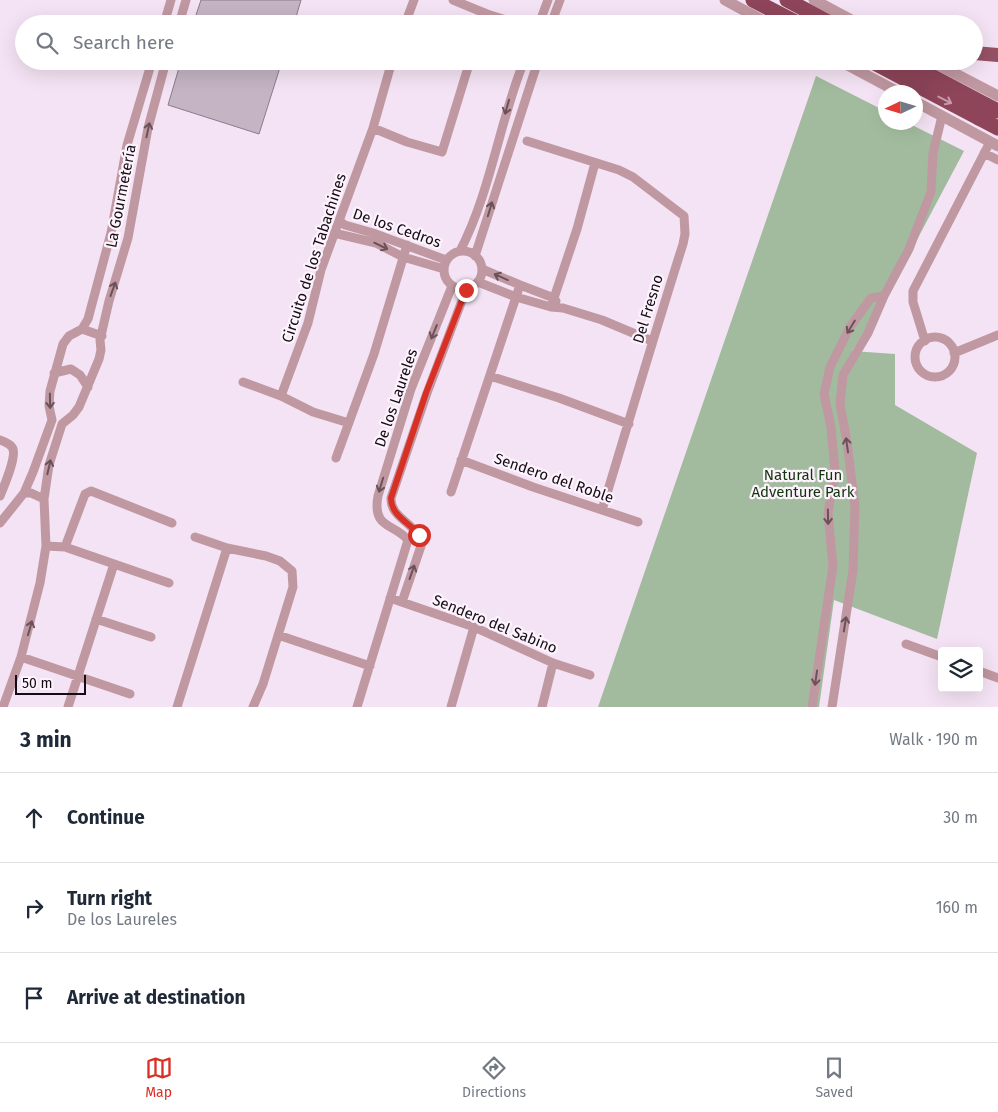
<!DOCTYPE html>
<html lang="en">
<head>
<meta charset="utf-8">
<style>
	:root { --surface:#fff; --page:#f2f2f3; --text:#1f2937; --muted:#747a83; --line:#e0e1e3; --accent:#d93025 }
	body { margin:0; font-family:"Fira Sans",sans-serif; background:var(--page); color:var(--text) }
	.controls { position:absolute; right:15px; bottom:15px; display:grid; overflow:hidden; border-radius:5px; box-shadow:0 5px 20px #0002 }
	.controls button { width:45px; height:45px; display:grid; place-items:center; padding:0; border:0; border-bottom:1px solid var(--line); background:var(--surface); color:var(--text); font:25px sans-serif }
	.compass { position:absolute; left:878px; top:85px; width:45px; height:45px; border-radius:50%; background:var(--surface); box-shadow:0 5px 20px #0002; rotate:266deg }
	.scale { position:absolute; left:15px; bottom:12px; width:71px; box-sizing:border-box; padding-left:5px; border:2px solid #130d13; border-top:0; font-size:14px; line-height:18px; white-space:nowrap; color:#130d13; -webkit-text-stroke:4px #fdf3fd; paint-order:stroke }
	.stop { position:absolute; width:15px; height:15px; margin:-11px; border:4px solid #d93025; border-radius:50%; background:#fff }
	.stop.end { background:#d93025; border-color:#fff; box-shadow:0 1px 5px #0008 }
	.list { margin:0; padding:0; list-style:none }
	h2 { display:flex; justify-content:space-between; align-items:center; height:65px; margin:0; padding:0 20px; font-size:21px }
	h2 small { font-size:16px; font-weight:400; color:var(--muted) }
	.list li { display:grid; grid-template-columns:32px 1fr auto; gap:15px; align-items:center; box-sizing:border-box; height:90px; padding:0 20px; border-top:1px solid var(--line) }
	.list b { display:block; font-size:19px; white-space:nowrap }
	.list p { margin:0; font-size:16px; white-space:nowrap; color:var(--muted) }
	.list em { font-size:16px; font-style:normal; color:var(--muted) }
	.icon { flex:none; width:28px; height:28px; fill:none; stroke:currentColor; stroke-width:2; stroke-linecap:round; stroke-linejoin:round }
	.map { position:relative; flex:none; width:998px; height:707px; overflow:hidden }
	.search { position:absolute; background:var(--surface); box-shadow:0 5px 20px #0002; left:15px; right:15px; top:15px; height:55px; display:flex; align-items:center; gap:12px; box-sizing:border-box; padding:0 18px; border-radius:28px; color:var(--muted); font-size:19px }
	.sheet { height:335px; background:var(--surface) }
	nav { display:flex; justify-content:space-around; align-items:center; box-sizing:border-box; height:70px; border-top:1px solid var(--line); background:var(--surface); font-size:14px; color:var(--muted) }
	nav a { display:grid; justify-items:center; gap:2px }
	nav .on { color:var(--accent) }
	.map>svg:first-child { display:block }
	.forest { fill:#a2bb9e }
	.building { fill:#c4b4c4; stroke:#8b7b8b }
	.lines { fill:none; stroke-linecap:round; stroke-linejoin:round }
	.minor { stroke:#c098a1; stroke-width:9 }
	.tertiary { stroke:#c098a1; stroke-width:11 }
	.primary { stroke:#965265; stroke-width:14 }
	.trunk { stroke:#8e455a; stroke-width:15 }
	.trunk-bridge { stroke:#8e455a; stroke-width:15 }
	.oneway { stroke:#c69cac }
	.oneway2 { stroke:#6a525a }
	.route { stroke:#d93025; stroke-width:6 }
	.labels { text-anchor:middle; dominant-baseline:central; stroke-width:4.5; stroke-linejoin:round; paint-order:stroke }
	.street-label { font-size:15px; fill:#130d13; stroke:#fdf3fd }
	.park-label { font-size:15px; fill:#10350b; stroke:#fdf3fd }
</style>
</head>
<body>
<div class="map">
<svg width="998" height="707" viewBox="0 0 998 707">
	<rect width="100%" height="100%" fill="#f4e3f4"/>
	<!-- forest -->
	<path class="forest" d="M816 76 885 111 886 122 908 123 964 151 892 287 852 351 895 354V405L977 453 937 639 834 600 819 707H598Z"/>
	<!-- building -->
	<path class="building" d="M201 0H301L294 24H193Z
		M181 61H282L259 134 168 105Z"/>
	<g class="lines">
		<!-- minor -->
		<path class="minor" d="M453 0 487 14 516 23
			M164 24 171 0
			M179 24 186 0
			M405 24 414 0
			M539 24 548 0
			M551 24 560 0
			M373 128 407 142 442 152 470 61
			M527 141 619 170 633 177 684 216 685 234 683 244C655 332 629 421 602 510
			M984 153 998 160
			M339 221 345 225 373 233 446 260
			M334 233 376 243 403 257 444 269
			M444 270a19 19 0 1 1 38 0a19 19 0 1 1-38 0Z
			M460 251C491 191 499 123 524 61
			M475 256 538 61
			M482 269 520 285 554 298 556 301
			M478 282 516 297 551 307 563 308 602 320 652 341
			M551 307 577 229 595 163
			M82 329 102 336
			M915 357a20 20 0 1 1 40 0a20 20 0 1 1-40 0Z
			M925 341 913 302V291L990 142
			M954 353 998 335
			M54 373 71 369 80 375 88 387
			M490 376 559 398 629 424
			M243 382 281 396 313 412 349 423
			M281 396 308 323 321 270 373 128 392 61
			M0 440C5 442 11 444 13 449 16 459 4 486 0 496
			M336 458 374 354 407 245
			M461 460 533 487 638 522
			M451 492 520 285
			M24 493H31L44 499
			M0 523 24 493 33 472 52 420 49 406 50 391 63 344 69 336 82 329 88 319 111 233 127 145 152 61
			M195 537 227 548 266 556 280 561 292 571 293 587 263 684 253 707
			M46 546 65 547 169 583
			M65 547 85 494 91 491 172 523
			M390 598 474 627 553 663 590 675
			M402 602 422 543C415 522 390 518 391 498L427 393 466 290
			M96 619 151 637
			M278 635 370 666
			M906 644 942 657
			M21 657 130 694
			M979 671 998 678
			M3 707 21 657 40 583 46 546 44 499 49 465 62 424 73 415 79 407 99 359 101 350 100 340 109 301 128 238 148 128 166 61
			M68 707 114 564
			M177 707 227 548
			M357 707 408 540C394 523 372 529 378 496L411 389 452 286
			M451 707 474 627
			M542 707 553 663
			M812 707 833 566 828 513 835 471 831 427 824 394 830 367 850 327 871 298 884 296
			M832 707 853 570 855 507 847 442 840 404 843 375 868 333 884 296 909 249 931 192 933 153 942 116"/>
		<!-- tertiary -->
		<path class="tertiary" d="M725 0 769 24
			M814 0 859 24
			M840 61 898 92
			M931 61 998 96
			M916 102 998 146"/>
		<!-- primary -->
		<path class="primary" d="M974 53 998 55"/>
		<!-- trunk -->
		<path class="trunk" d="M753 0 799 24
			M787 0 832 24
			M871 61 979 118
			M903 61 986 105"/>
		<!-- trunk-bridge -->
		<path class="trunk-bridge" d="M986 105 998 111
			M979 118 998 128"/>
	</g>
	<!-- one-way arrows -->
	<defs><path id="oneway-shaft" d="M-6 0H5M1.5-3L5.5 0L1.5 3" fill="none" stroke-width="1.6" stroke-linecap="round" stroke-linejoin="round" transform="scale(1.25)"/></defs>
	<use class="oneway" href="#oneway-shaft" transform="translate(945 100) rotate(27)"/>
	<g class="oneway2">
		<use href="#oneway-shaft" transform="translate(507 107) rotate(106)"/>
		<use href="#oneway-shaft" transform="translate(148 130) rotate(-78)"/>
		<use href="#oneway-shaft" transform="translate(490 209) rotate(-73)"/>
		<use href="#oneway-shaft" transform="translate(381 246) rotate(26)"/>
		<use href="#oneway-shaft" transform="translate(501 277) rotate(-156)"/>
		<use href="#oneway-shaft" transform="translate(113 289) rotate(-70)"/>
		<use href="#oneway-shaft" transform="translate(851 327) rotate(121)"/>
		<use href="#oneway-shaft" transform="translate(434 332) rotate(112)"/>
		<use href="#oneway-shaft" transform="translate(50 401) rotate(89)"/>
		<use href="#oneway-shaft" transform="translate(847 445) rotate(-98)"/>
		<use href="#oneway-shaft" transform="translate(49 467) rotate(-77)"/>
		<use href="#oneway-shaft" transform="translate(381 485) rotate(107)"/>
		<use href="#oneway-shaft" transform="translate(828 517) rotate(89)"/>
		<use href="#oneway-shaft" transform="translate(412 572) rotate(-71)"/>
		<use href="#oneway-shaft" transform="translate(845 624) rotate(-81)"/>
		<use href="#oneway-shaft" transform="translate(30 628) rotate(-74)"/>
		<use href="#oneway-shaft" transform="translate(816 678) rotate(98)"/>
	</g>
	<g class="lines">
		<!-- route -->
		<path class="route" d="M419 535C409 522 391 516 391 498L426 393 466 290"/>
	</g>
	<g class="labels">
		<!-- street labels -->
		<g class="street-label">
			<text transform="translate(121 196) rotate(-79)">La Gourmetería</text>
			<text transform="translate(397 228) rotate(19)">De los Cedros</text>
			<text transform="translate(314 258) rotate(-72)">Circuito de los Tabachines</text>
			<text transform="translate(648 309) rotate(-73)">Del Fresno</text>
			<text transform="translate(396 398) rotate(-71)">De los Laureles</text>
			<text transform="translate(554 478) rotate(19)">Sendero del Roble</text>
			<text transform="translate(495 624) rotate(22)">Sendero del Sabino</text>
		</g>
		<!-- park labels -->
		<g class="park-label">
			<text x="803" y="475">Natural Fun<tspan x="803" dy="17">Adventure Park</tspan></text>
		</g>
	</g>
</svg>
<div class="controls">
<button><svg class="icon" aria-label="layers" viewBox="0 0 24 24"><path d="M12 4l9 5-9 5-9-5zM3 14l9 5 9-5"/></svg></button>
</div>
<svg class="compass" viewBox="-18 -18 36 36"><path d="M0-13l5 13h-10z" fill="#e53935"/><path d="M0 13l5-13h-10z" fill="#747a83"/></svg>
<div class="scale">50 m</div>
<div class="stop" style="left:419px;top:535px"></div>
<div class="stop end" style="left:466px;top:290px"></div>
<div class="search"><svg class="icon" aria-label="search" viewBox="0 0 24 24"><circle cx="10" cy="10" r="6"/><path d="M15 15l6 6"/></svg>Search here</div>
</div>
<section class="sheet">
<h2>3 min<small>Walk · 190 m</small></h2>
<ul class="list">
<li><svg class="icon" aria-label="ahead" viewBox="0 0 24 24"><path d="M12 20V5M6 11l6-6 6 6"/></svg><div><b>Continue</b></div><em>30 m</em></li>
<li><svg class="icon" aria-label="right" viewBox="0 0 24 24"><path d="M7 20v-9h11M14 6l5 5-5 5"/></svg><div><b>Turn right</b><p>De los Laureles</p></div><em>160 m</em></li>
<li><svg class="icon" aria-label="arrive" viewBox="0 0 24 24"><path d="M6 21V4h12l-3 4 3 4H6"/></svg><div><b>Arrive at destination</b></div></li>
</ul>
</section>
<nav>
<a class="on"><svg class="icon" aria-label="map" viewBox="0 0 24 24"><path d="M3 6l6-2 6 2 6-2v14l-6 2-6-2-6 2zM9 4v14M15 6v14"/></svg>Map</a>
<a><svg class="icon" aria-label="directions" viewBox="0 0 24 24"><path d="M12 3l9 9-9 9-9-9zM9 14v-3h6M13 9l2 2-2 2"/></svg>Directions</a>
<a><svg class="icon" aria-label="saved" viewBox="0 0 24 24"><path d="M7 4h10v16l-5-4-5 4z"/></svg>Saved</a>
</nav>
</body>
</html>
